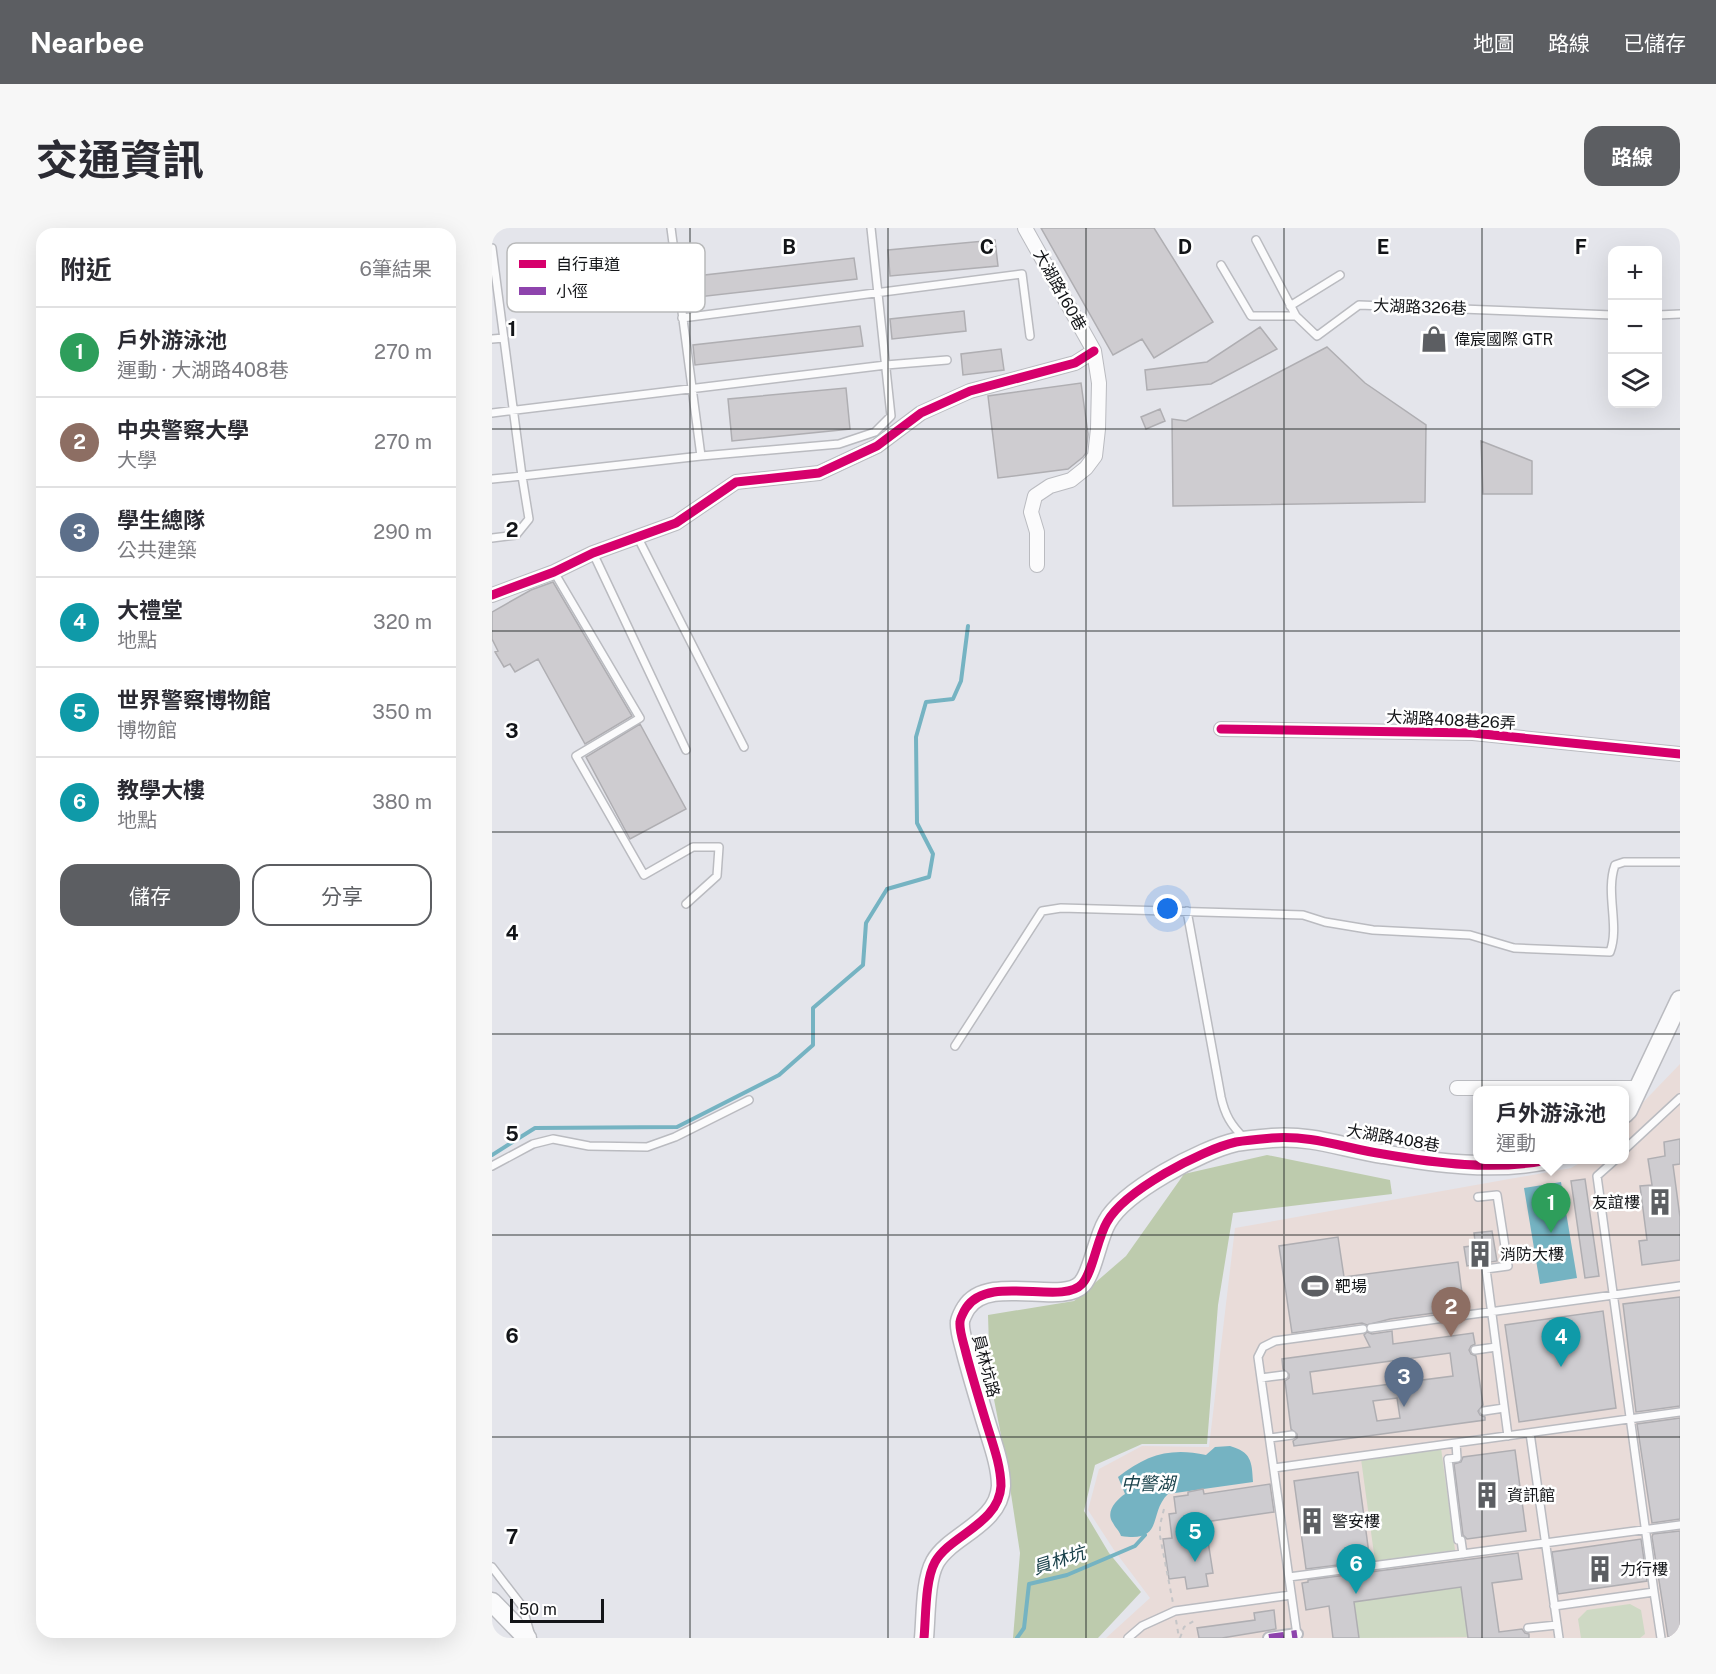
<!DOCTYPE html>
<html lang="zh-TW">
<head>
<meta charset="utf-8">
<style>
	:root { --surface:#fff; --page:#f7f7f7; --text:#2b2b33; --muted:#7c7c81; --line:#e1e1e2; --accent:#5c5e62 }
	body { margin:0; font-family:"Public Sans","Noto Sans TC",sans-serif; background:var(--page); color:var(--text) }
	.controls { position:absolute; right:18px; top:18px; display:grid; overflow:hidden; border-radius:12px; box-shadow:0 6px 24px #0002 }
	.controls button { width:54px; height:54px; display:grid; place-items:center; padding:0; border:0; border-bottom:2px solid var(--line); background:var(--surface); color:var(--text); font:30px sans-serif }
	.scale { position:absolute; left:18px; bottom:15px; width:94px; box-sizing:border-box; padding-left:6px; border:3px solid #131518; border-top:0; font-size:16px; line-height:21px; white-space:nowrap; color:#131518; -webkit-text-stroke:4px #fff; paint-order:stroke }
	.you { position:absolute; left:676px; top:681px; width:21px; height:21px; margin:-15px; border:4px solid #fff; border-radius:50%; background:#1a73e8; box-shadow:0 0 0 9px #1a73e833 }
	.badge { display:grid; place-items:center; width:39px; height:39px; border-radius:50%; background:var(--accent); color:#fff; font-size:20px; font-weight:700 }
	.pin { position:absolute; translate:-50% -50px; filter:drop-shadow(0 2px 3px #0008) }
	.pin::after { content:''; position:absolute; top:32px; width:21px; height:18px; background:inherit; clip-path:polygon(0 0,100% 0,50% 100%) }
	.popup { position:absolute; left:981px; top:858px; width:156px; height:78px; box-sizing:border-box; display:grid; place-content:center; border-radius:12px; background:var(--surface); filter:drop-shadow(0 2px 4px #0005); font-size:20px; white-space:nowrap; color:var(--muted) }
	.popup b { font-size:22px; color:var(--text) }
	.popup::after { content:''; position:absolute; left:50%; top:100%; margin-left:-12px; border:12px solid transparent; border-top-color:var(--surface) }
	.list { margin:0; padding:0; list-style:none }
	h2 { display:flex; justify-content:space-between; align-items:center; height:78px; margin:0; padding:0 24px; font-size:26px }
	h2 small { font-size:20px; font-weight:400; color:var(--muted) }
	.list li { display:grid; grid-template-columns:39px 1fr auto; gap:18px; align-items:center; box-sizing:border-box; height:90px; padding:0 24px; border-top:2px solid var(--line) }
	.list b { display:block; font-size:22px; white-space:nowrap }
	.list p { margin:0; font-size:20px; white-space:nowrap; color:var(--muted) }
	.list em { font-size:20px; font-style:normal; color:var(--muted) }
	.actions { display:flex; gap:12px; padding:18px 24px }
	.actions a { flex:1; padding:14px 0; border:2px solid var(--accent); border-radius:18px; text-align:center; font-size:21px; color:var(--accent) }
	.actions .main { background:var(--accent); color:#fff }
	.icon { flex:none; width:33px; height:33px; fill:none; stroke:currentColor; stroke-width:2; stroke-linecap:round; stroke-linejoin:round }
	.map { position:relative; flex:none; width:1188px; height:1410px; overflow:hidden; border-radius:18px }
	header { display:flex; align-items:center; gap:36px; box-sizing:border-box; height:84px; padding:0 30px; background:var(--accent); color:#fff }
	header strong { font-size:28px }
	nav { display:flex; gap:33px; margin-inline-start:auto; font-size:21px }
	.intro { display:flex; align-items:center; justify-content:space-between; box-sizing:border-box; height:144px; padding:0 36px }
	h1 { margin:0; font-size:42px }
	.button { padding:15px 27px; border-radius:18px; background:var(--accent); color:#fff; font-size:21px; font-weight:700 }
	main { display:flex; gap:36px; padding:0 36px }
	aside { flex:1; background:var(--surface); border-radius:18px; box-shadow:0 6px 24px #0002 }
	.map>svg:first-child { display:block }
	.education { fill:#e9dcd9 }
	.green { fill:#ced9c4 }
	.forest { fill:#bdcbad }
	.water { fill:#75b3c2 }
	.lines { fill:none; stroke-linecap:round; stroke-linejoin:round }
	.stream { stroke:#75b3c2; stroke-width:4 }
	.building { fill:#ceccd0; stroke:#afaeb2; stroke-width:1.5; fill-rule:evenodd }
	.service-casing { stroke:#babbc0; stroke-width:10 }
	.pedestrian-casing { stroke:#babbc0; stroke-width:14 }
	.minor-casing { stroke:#babbc0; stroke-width:16 }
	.tertiary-casing { stroke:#babbc0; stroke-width:21 }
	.path { stroke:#c5c5c7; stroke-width:2; stroke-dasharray:4.5 4.5; stroke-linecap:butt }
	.service { stroke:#fbfbfc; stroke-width:7 }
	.pedestrian { stroke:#fbfbfc; stroke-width:10 }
	.minor { stroke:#fbfbfc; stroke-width:14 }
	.tertiary { stroke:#fbfbfc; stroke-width:18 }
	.quiet { stroke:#8e44ad; stroke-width:8; stroke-dasharray:15 8; stroke-linecap:butt }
	.cycleway-casing { stroke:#fff; stroke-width:13 }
	.cycleway { stroke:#d6006c; stroke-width:9 }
	.grid { fill:none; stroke:#131518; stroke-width:1.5; stroke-opacity:0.55 }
	.labels { text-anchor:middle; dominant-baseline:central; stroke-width:5; stroke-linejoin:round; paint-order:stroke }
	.street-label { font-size:16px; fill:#131518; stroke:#fff }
	.poi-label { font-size:16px; fill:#131518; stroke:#fff; text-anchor:start }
	.water-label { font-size:18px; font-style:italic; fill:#19414a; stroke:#fff }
	.key { fill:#fff; stroke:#b8b9ba; stroke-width:1.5 }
	.key-label { font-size:16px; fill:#131518 }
	.grid-label { font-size:20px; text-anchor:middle; font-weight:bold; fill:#131518; stroke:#fff; stroke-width:5; stroke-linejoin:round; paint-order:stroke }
</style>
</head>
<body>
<header>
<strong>Nearbee</strong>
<nav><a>地圖</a><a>路線</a><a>已儲存</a></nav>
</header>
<div class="intro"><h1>交通資訊</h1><a class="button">路線</a></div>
<main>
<aside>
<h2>附近<small>6筆結果</small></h2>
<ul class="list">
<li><span class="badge" style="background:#2e9e5b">1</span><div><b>戶外游泳池</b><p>運動 · 大湖路408巷</p></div><em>270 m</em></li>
<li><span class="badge" style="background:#8d6e63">2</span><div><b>中央警察大學</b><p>大學</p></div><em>270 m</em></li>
<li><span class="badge" style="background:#5c6f8a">3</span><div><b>學生總隊</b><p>公共建築</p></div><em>290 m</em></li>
<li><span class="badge" style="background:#0f9aa8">4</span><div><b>大禮堂</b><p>地點</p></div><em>320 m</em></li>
<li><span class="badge" style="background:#0f9aa8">5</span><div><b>世界警察博物館</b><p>博物館</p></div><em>350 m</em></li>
<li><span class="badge" style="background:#0f9aa8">6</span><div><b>教學大樓</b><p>地點</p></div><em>380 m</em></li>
</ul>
<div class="actions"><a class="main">儲存</a><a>分享</a></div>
</aside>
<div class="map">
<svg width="1188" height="1410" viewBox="0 0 1188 1410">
	<rect width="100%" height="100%" fill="#e4e5eb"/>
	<!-- education -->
	<path class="education" d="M1188 836V1410H614L658 1370 622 1322 596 1282 607 1241 650 1218 717 1219 743 1000 1079 940 1093 932H1132L1133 893Z"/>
	<!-- green -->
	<path class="green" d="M949 1220 963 1322 883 1333 869 1231Z
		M969 1359 976 1409 867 1410 862 1374Z
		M1138 1376 1149 1382 1153 1406 1148 1410H1089L1086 1391 1095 1382Z"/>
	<!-- forest -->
	<path class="forest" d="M775 927 898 952 900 966 741 985 726 1077 715 1216H650L603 1237 592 1283 617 1325 649 1364 606 1410H521L528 1325 514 1233 498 1151 496 1087 582 1073 634 1028 692 946Z"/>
	<!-- water -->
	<path class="water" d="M1069 954 1085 1050 1048 1056 1032 960Z
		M738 1218C759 1224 760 1233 761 1254L676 1266C656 1285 673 1315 629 1308 627 1302 624 1301 621 1295 613 1284 624 1272 633 1266L626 1249C654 1227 678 1219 714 1227L723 1219Z"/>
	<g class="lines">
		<!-- stream -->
		<path class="stream" d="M0 927 43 900 185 899 287 847 321 817V780L371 737 374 695 395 661 437 649 441 626 425 595 424 509 434 474 461 471 469 453 476 398
			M525 1410 532 1400 537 1356 575 1347 643 1318 653 1307"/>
	</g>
	<!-- building -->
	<path class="building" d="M549 0H662L721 94 662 130 650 111 621 127Z
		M503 12 506 38 398 48 396 22Z
		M362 30 365 51 197 70 195 49Z
		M472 83 474 103 400 111 398 91Z
		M368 98 371 118 203 137 201 117Z
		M768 99 785 121 719 156 655 162 653 142 715 134Z
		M835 119 873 155 934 197 933 274 681 278 680 191 694 193Z
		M509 121 512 142 471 147 469 126Z
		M589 155 596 206 594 225 591 229 576 241 506 250 496 168Z
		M354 160 358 201 240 213 236 171Z
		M668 181 673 193 654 201 649 189Z
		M989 213 1040 233V266H991Z
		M61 354 140 488 93 516 46 431 23 444 18 436 12 439 3 424 6 423 0 411V384L39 362Z
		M148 496 194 581 138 611 94 529Z
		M1188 911V936L1181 937 1188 989V1032L1150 1037 1147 1013 1155 1012 1148 958 1160 957 1156 931 1173 928 1172 914Z
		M1093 951 1107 1048 1093 1050 1079 953Z
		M1000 1003 1005 1033 975 1038 972 1019 979 1018V1013H983L982 1005Z
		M846 1009 852 1049 966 1034 972 1081 898 1091 875 1097 870 1095 800 1105 787 1018Z
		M1188 1069V1178L1144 1184 1131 1076Z
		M1111 1083 1124 1180 1027 1194 1013 1097Z
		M900 1103 901 1116 981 1105 983 1116 979 1118 977 1122 979 1126 984 1128 991 1177 986 1183 988 1187 993 1189V1192L802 1218 801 1213 805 1210V1206L799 1201 793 1153 797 1150V1146L791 1141 790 1131 878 1119 872 1107 875 1104 880 1106ZM958 1125 961 1148 821 1166 818 1144ZM905 1170 908 1190 885 1193 881 1173Z
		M1188 1190V1291L1160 1295 1145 1196Z
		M1023 1222 1034 1303 975 1311 971 1307 962 1236 969 1234 971 1229Z
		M866 1244 878 1333 814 1341 802 1253Z
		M778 1256 782 1284 713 1294 721 1345 714 1346 716 1358 695 1361 693 1349 677 1351 671 1311 680 1310 677 1286 684 1285 682 1269 696 1267V1264L711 1261 712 1266Z
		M1188 1303V1407L1176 1409 1160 1309 1161 1306Z
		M1149 1311 1155 1353 1066 1366 1060 1324Z
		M1026 1325 1030 1351 1000 1355 1007 1404 1030 1401 1033 1405 1037 1406V1410H976L969 1359 862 1374 867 1410H841L837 1378 814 1382 810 1355 816 1354V1352Z
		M782 1382 784 1401 730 1410H707L705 1400 763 1392 762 1385Z"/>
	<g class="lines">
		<defs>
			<path id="service" d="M179 0 209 228
				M764 12 804 88 825 108 867 77 1120 87
				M0 20 30 248 209 228 347 216 383 204 399 188 379 0
				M729 37 759 88H804
				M798 78 848 47
				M1166 87 1188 86
				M190 90 530 46 538 108
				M0 111 12 110
				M0 185 394 137 455 132
				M0 251 30 248 37 291 24 307 0 310
				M146 310 252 519
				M101 325 194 522
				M62 344 148 490 84 528 152 647 201 619H227L225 648 194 676
				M695 683 729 869C733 887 739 897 752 910
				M463 818 550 683 569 680 811 687 833 694 881 702 978 707 1022 720 1118 724C1128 698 1113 665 1123 637L1132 634H1188
				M1132 922 1188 870
				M1123 932 1105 948 1162 1364
				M0 938 41 916 61 911 97 918 155 919 183 909 257 872
				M986 969 1005 967 1016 1038 994 1041 1016 1208
				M879 1100 1188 1058
				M983 1122 1004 1119
				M769 1150 792 1147
				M992 1183 1012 1180
				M1038 1205 1067 1410
				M778 1210 800 1207
				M964 1215 965 1230 956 1231 966 1312H969L971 1326
				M782 1240 1188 1184
				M0 1339 30 1378 39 1408
				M797 1349 1188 1297
				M1062 1378 1162 1364 1169 1410
				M1036 1400 1065 1397
				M805 1407 766 1129 771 1119 783 1113 871 1101
				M636 1410 650 1398 683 1383 799 1367"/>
			<path id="pedestrian" d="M777 1410 805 1406"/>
			<path id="minor" d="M533 0 602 123 607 155 606 201 603 228 594 240 579 252 558 258 543 268 539 284 545 304V337
				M0 367 62 344 101 325 184 295 244 254 327 245 385 218 429 185 478 163 583 135 602 123
				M729 501 981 505 1188 526
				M965 860H1146"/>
			<path id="tertiary" d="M1132 886 1136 882 1188 772
				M0 1374 35 1410
				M432 1410C434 1389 433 1352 443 1334 458 1307 507 1296 509 1258 509 1237 500 1214 494 1194 487 1171 480 1148 474 1125 472 1116 467 1103 468 1094 468 1091 472 1083 474 1080 496 1045 570 1078 590 1056 601 1044 605 1011 615 994 632 963 709 922 744 914 755 912 768 911 780 910 822 907 851 920 891 926 943 935 1002 943 1055 932"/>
		</defs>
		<!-- service casing -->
		<use href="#service" class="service-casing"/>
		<!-- pedestrian casing -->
		<use href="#pedestrian" class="pedestrian-casing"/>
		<!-- minor casing -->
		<use href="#minor" class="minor-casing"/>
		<!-- tertiary casing -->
		<use href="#tertiary" class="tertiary-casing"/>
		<!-- path -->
		<path class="path" d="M672 1281 668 1297V1308L681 1375
			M684 1392 687 1410
			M688 1410 692 1399 705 1391"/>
		<!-- service -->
		<use href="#service" class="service"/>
		<!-- pedestrian -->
		<use href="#pedestrian" class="pedestrian"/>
		<!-- minor -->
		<use href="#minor" class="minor"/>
		<!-- tertiary -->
		<use href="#tertiary" class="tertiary"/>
		<!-- quiet -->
		<path class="quiet" d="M777 1410 805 1406"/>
		<defs>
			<path id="cycleway" d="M0 367 62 344 101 325 184 295 244 254 327 245 385 218 429 185 478 163 583 135 602 123
				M729 501 981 505 1188 526
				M432 1410C434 1389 433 1352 443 1334 458 1307 507 1296 509 1258 509 1237 500 1214 494 1194 487 1171 480 1148 474 1125 472 1116 467 1103 468 1094 468 1091 472 1083 474 1080 496 1045 570 1078 590 1056 601 1044 605 1011 615 994 632 963 709 922 744 914 755 912 768 911 780 910 822 907 851 920 891 926 943 935 1002 943 1055 932"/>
		</defs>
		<!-- cycleway casing -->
		<use href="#cycleway" class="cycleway-casing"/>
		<!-- cycleway -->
		<use href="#cycleway" class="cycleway"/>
	</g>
	<!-- grid -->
	<path class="grid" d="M198 0V1410M396 0V1410M594 0V1410M792 0V1410M990 0V1410M0 201H1188M0 403H1188M0 604H1188M0 806H1188M0 1007H1188M0 1209H1188"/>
	<!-- icons -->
	<defs>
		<symbol id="shop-bare" viewBox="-9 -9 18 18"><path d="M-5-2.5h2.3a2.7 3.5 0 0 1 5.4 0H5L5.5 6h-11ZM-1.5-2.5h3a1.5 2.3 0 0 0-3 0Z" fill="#5c5e62" stroke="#fff" stroke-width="2.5" paint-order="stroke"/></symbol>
		<symbol id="building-bare" viewBox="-9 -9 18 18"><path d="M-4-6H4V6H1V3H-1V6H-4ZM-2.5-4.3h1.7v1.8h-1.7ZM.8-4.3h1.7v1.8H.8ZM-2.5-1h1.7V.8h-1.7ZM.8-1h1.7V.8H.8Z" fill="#5c5e62" stroke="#fff" stroke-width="2.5" paint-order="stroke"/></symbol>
		<symbol id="stadium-bare" viewBox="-9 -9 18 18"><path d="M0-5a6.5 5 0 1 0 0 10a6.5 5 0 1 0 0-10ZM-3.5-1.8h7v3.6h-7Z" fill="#5c5e62" stroke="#fff" stroke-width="2.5" paint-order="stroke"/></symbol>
	</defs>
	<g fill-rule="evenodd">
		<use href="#shop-bare" x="923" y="92" width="38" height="38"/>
		<use href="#building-bare" x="1149" y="955" width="38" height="38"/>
		<use href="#building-bare" x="969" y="1007" width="38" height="38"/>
		<use href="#stadium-bare" x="804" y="1039" width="38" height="38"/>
		<use href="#building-bare" x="976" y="1248" width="38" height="38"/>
		<use href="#building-bare" x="801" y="1274" width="38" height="38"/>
		<use href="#building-bare" x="1089" y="1322" width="38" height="38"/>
	</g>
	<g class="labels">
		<!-- street labels -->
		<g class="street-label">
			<text transform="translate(568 62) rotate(61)">大湖路160巷</text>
			<text transform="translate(928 79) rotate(2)">大湖路326巷</text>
			<text transform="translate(959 492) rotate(3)">大湖路408巷26弄</text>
			<text transform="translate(901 910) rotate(10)">大湖路408巷</text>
			<text transform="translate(494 1138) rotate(75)">員林坑路</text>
		</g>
		<!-- poi labels -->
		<g class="poi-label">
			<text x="962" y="111">偉宸國際 GTR</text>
			<text x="1148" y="974" text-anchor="end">友誼樓</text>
			<text x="1008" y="1026">消防大樓</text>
			<text x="843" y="1058">靶場</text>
			<text x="1015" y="1267">資訊館</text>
			<text x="840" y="1293">警安樓</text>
			<text x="1128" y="1341">力行樓</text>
		</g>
		<!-- water labels -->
		<g class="water-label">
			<text x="656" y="1255">中警湖</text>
			<text transform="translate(567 1332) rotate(-18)">員林坑</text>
		</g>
	</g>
	<!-- legend -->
	<rect x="15" y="15" width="198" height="69" rx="9" class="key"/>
	<rect x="27" y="32" width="27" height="8" fill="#d6006c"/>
	<rect x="27" y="59" width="27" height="8" fill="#8e44ad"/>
	<g class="key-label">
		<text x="64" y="42">自行車道</text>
		<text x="64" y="69">小徑</text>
	</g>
	<g class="grid-label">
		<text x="297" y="26">B</text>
		<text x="495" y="26">C</text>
		<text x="693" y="26">D</text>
		<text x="891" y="26">E</text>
		<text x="1089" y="26">F</text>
		<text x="20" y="108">1</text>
		<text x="20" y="309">2</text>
		<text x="20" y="510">3</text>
		<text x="20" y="712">4</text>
		<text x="20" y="913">5</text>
		<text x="20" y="1115">6</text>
		<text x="20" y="1316">7</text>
	</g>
</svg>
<div class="controls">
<button>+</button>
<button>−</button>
<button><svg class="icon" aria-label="layers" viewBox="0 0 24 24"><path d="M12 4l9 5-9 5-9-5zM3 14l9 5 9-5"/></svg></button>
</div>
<div class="scale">50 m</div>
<div class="you"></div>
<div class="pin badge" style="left:1059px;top:1005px;background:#2e9e5b">1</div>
<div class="popup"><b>戶外游泳池</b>運動</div>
<div class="pin badge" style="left:959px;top:1109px;background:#8d6e63">2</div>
<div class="pin badge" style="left:912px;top:1179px;background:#5c6f8a">3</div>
<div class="pin badge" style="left:1069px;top:1139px;background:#0f9aa8">4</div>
<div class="pin badge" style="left:703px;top:1334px;background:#0f9aa8">5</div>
<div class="pin badge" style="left:864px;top:1366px;background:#0f9aa8">6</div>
</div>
</main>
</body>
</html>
